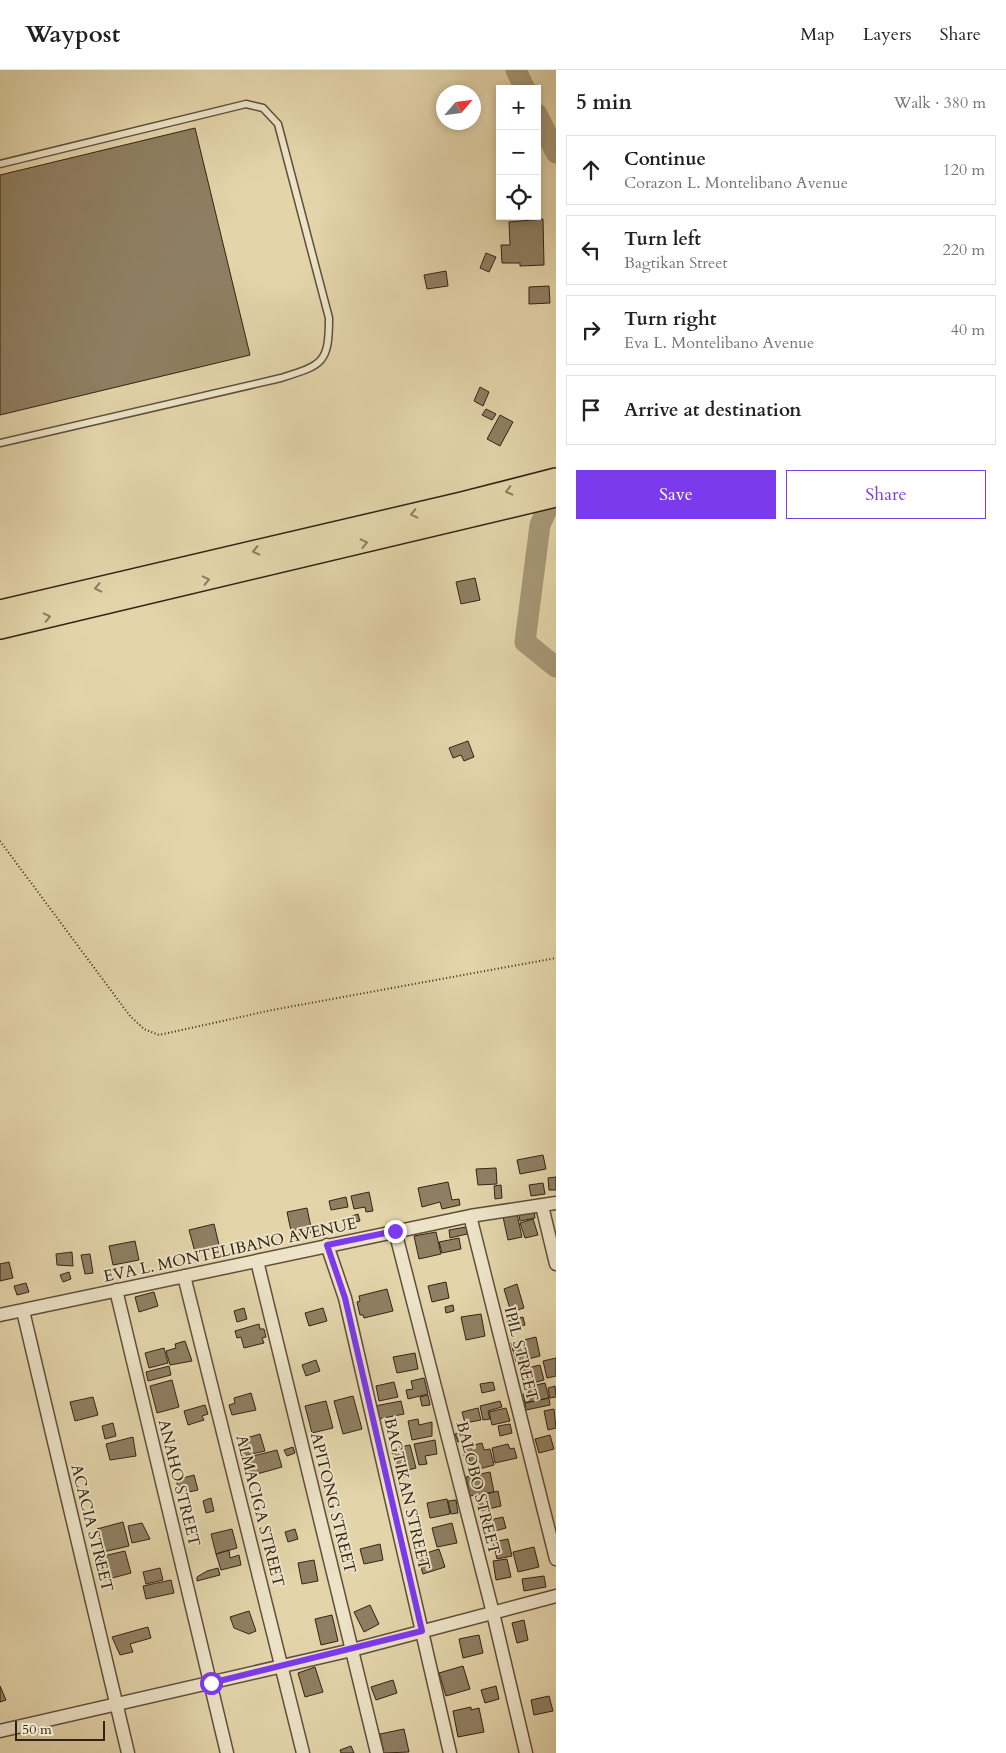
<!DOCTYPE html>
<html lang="en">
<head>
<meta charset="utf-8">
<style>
	:root { --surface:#fff; --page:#f6f6f6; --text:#202124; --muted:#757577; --line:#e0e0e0; --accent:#7c3aed }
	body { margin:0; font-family:Cardo,serif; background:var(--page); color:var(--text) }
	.controls { position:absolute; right:15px; top:15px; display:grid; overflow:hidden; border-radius:0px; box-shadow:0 2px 8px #0003 }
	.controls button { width:45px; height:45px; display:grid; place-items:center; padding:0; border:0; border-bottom:1px solid var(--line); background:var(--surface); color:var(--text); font:25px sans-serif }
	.compass { position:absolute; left:436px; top:15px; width:45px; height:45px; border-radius:50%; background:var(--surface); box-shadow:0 2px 8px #0003; rotate:62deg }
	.scale { position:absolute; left:15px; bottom:12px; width:90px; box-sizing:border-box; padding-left:5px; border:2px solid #332314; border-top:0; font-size:14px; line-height:18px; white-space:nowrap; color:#332314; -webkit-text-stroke:4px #ede3c8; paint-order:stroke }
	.stop { position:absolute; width:15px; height:15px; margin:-11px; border:4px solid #7c3aed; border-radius:50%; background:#fff }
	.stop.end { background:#7c3aed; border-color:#fff; box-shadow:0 1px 5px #0008 }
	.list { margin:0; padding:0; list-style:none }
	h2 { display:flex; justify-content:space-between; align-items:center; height:65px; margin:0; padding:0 20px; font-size:21px }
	h2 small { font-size:16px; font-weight:400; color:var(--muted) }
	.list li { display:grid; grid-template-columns:32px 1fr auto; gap:15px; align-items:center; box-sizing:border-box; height:70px; margin:0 10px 10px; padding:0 10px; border:1px solid var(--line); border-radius:0px }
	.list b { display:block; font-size:19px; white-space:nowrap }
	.list p { margin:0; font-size:16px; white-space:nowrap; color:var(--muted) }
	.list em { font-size:16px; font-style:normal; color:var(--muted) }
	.actions { display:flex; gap:10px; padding:15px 20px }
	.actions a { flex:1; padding:11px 0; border:1px solid var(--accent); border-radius:0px; text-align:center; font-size:18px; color:var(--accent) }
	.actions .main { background:var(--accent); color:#fff }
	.icon { flex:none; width:28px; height:28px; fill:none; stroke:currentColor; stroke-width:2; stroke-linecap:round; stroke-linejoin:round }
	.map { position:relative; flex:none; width:556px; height:1683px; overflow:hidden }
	header { display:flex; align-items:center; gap:30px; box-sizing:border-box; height:70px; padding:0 25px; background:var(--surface); border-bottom:1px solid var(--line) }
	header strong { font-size:24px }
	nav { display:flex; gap:28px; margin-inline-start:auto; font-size:18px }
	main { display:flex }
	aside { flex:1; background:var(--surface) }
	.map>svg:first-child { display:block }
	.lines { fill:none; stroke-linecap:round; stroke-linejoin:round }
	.river { stroke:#a79877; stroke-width:21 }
	.building { fill:#8f7f62; stroke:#332314 }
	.lane-casing { stroke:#5f4f3a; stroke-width:9 }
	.street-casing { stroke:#5f4f3a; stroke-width:15 }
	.highway-casing { stroke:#332314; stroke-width:24 }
	.path { stroke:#332314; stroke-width:2; stroke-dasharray:1 2.5; stroke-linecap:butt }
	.lane { stroke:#ede3c8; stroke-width:6 }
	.street { stroke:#ede3c8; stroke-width:12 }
	.highway { stroke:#e3d4aa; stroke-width:21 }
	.oneway { stroke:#8b7c5f }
	.route { stroke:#7c3aed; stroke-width:6 }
	.labels { text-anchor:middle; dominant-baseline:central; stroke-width:4; stroke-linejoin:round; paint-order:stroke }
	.street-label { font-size:16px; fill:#332314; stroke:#ede3c8 }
</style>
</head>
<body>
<header>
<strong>Waypost</strong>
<nav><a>Map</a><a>Layers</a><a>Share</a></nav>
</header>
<main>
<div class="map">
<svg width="556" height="1683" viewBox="0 0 556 1683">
	<rect width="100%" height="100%" fill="#e3d4aa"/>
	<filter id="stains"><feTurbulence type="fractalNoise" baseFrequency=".004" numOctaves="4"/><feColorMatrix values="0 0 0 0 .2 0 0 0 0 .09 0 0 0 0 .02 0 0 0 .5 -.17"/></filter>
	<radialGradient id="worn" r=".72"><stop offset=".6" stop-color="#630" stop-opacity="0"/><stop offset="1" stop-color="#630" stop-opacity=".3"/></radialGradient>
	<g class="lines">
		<!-- river -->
		<path class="river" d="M516 0 525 19
			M537 44 556 83
			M556 419 540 455 525 572 556 597"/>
	</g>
	<!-- building -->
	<path class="building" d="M195 58 250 285 0 345V105Z
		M543 149 544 195 520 196V193H502L501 175H510L509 152Z
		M486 183 496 187 489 202 480 198Z
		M446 201 448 216 427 219 424 205Z
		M549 216 550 233 529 234V217Z
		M480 317 489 322 483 336 474 331Z
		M486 339 496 344 492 350 482 345Z
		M500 345 513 352 500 376 487 369Z
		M475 508 480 530 461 534 456 512Z
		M468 671 474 687 464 691 461 685 453 688 449 678Z
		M543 1085 546 1099 520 1104 517 1090Z
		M496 1098 497 1114 478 1115 476 1099Z
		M556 1107V1120H549L548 1108Z
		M448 1112 452 1130 459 1129 460 1135 442 1139 440 1132 422 1137 418 1118Z
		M543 1113 545 1124 531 1126 529 1115Z
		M501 1115 502 1128 495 1129 494 1116Z
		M369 1122 373 1141 366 1142 365 1137 354 1139 351 1126Z
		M346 1127 348 1137 331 1140 329 1131Z
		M307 1138 312 1162 300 1165 298 1159 291 1161 287 1142Z
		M534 1141 535 1148 520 1151 519 1145Z
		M358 1144 360 1151 354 1152 352 1146Z
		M517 1144 522 1167 508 1170 503 1147Z
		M533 1149 538 1165 525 1168 520 1153Z
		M214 1154 220 1179 195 1182 189 1160Z
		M466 1157 467 1164 450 1168 449 1160Z
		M436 1162 441 1184 419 1189 414 1166Z
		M459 1168 461 1179 442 1183 439 1172Z
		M135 1171 139 1190 113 1195 109 1176Z
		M72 1182 73 1196 57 1195 56 1184Z
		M90 1184 93 1203 85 1204 81 1185Z
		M9 1192 13 1208 0 1211V1194Z
		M69 1202 71 1209 63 1212 60 1205Z
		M446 1212 449 1228 432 1232 428 1216Z
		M26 1213 29 1222 17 1225 14 1216Z
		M517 1214 524 1238 511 1242 504 1219Z
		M387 1219 393 1241 364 1248 363 1245H360L357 1232 360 1231 359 1226Z
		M154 1222 158 1236 139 1242 135 1227Z
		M453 1235 454 1241 446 1243 445 1237Z
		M244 1238 247 1249 237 1252 234 1241Z
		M323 1238 327 1251 309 1256 305 1243Z
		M481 1244 485 1266 466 1270 461 1247Z
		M523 1247 525 1255 510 1259 507 1251Z
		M259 1254 260 1259H264L266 1267 262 1268 264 1273 244 1278 241 1267 237 1268 235 1261Z
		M536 1267 540 1286 516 1292 511 1273Z
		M185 1271 192 1291 170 1295 166 1281 176 1278 175 1274Z
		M164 1278 168 1293 149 1298 145 1283Z
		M415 1283 418 1299 397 1303 393 1287Z
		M556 1288V1306L547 1308 543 1291Z
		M316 1290 320 1301 306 1306 302 1295Z
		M540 1295 544 1310 529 1314 528 1307 521 1308 519 1300Z
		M169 1296 171 1305 148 1311 146 1302Z
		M424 1308 428 1324 408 1329 406 1320 413 1319 411 1311Z
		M172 1310 179 1337 157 1343 150 1316Z
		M394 1312 398 1327 379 1331 376 1316Z
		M493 1312 495 1320 482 1323 480 1314Z
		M545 1313 549 1328 525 1333 523 1324 529 1322 527 1317Z
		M555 1316 556 1327 550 1328 548 1318Z
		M251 1323 256 1340 232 1345 229 1335 235 1333 234 1328Z
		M428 1325 430 1335 422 1336 420 1327Z
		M353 1326 362 1359 343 1364 334 1331Z
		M93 1327 98 1345 75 1351 70 1332Z
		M549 1328 550 1335 526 1340 525 1333Z
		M326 1331 333 1358 312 1363 305 1336Z
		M401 1331 404 1344 378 1349 375 1336Z
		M500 1331 502 1337 488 1341 490 1349 483 1350 480 1336Z
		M205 1335 208 1344 202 1346 204 1350 188 1355 184 1341Z
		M478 1338 481 1350 465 1353 462 1342Z
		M506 1338 510 1351 492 1355 489 1342Z
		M554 1339 556 1358 548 1360 544 1341Z
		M418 1349 419 1355 432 1352V1366L412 1370 408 1351Z
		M113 1353 116 1366 105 1369 102 1356Z
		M510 1354 512 1363 500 1366 498 1356Z
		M464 1361 467 1368 458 1372 455 1364Z
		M260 1364 265 1381 244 1386 237 1371Z
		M550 1365 554 1379 539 1383 535 1369Z
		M133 1367 136 1386 110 1390 106 1374Z
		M435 1370 437 1384 425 1386 427 1394 419 1395 414 1374Z
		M482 1373 484 1380 490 1379 494 1395 472 1401 469 1387 465 1388 462 1378Z
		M508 1374 510 1379 514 1378 517 1388 495 1393 492 1378Z
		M410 1375 416 1398 408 1400 410 1405 399 1408 392 1382 400 1380 399 1377Z
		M293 1377 295 1383 287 1386 284 1380Z
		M277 1380 282 1397 250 1406 245 1388Z
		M490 1402 494 1422 470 1426 466 1407Z
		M194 1405 198 1420 180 1424 176 1410Z
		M498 1421 501 1436 480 1441 477 1426Z
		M211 1428 214 1441 206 1443 203 1431Z
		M447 1429 450 1444 430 1448 427 1433Z
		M456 1430 458 1443 451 1444 448 1431Z
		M503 1447 506 1458 484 1464 481 1452Z
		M123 1452 129 1476 103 1482 97 1459Z
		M142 1453 150 1469 132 1473 128 1456Z
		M452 1453 457 1473 437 1477 432 1458Z
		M232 1459 237 1478 216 1484 211 1464Z
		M295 1459 298 1469 288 1472 285 1462Z
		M508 1469 512 1486 497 1489 493 1472Z
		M380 1474 383 1490 364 1494 360 1479Z
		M534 1477 539 1497 518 1502 513 1482Z
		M439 1479 445 1497 423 1504 417 1486Z
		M229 1480 230 1488 239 1485 241 1495 221 1500 216 1484Z
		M125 1481 131 1503 105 1510 99 1487Z
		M507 1489 511 1507 496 1510 493 1491Z
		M314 1490 318 1511 302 1514 298 1493Z
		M160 1498 163 1510 146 1514 143 1502Z
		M218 1498 220 1505 197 1511V1507L207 1501Z
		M544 1506 546 1517 524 1521 522 1509Z
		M171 1510 174 1523 146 1529 143 1516Z
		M370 1535 379 1554 364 1562 354 1542Z
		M249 1541 256 1561 249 1564 234 1558 230 1547Z
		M332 1545 338 1571 321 1575 315 1549Z
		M524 1550 528 1570 517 1573 512 1553Z
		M148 1557 151 1568 130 1574 133 1582 120 1585 112 1567Z
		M479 1565 483 1583 463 1588 459 1569Z
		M463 1596 470 1619 446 1626 439 1603Z
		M315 1597 323 1622 305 1627 298 1603Z
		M393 1610 397 1623 376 1630 371 1617Z
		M0 1616 6 1630 0 1632Z
		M496 1616 499 1629 485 1633 481 1620Z
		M549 1626 553 1641 534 1645 531 1630Z
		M471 1637V1640L479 1638 484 1662 458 1667 453 1641Z
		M404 1659 409 1682 384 1683 380 1664Z
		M351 1676 354 1683H341L340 1680Z"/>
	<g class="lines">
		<defs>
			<path id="lane" d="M0 94 246 34 263 38 278 54 329 248C329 293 323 295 281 308L0 373"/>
			<path id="street" d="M542 1136 556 1194
				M470 1146 556 1489
				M395 1161 493 1543 526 1683
				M327 1175 345 1228 450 1683
				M257 1191 377 1683
				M184 1206 303 1683
				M116 1220 227 1683
				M23 1241 128 1683
				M0 1245 470 1146 556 1133
				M0 1661 352 1580 556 1526"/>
			<path id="highway" d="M0 541 462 433 556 409
				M0 558 556 426"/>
		</defs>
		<!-- lane casing -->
		<use href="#lane" class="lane-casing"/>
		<!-- street casing -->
		<use href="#street" class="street-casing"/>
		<!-- highway casing -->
		<use href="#highway" class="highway-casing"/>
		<!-- path -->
		<path class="path" d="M0 771 130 946 144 959 159 965 272 940 556 888"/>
		<!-- lane -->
		<use href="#lane" class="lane"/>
		<!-- street -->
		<use href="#street" class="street"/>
		<!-- highway -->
		<use href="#highway" class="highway"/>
	</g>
	<!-- one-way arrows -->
	<defs><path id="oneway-chevron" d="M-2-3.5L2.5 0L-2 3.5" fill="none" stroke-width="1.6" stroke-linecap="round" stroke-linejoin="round" transform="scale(1.25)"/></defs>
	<g class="oneway">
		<use href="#oneway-chevron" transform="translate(509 421) rotate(166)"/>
		<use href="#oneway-chevron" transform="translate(414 444) rotate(167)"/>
		<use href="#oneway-chevron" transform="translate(364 473) rotate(-13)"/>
		<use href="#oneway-chevron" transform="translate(256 481) rotate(167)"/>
		<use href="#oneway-chevron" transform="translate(206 510) rotate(-13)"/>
		<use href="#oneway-chevron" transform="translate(98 518) rotate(167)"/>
		<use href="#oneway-chevron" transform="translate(47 547) rotate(-13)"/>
	</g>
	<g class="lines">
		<!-- route -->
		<path class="route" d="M211 1613 422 1561 345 1228 327 1175 395 1161"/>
	</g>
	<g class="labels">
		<!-- street labels -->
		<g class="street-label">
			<text transform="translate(230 1180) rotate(-12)">EVA L. MONTELIBANO AVENUE</text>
			<text transform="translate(521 1284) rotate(76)">IPIL STREET</text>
			<text transform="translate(179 1413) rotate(76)">ANAHO STREET</text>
			<text transform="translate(478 1418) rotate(76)">BALOBO STREET</text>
			<text transform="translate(407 1424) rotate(77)">BAGTIKAN STREET</text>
			<text transform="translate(333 1433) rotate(76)">APITONG STREET</text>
			<text transform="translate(260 1441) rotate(76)">ALMACIGA STREET</text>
			<text transform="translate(92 1458) rotate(76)">ACACIA STREET</text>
		</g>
	</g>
	<rect width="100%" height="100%" filter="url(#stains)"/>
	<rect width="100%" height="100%" fill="url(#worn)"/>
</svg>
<div class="controls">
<button>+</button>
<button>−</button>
<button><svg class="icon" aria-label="locate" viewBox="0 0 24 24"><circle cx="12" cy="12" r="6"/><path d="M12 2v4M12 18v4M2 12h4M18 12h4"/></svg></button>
</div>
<svg class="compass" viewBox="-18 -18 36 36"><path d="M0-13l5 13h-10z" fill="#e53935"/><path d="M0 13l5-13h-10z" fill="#757577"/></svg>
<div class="scale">50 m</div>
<div class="stop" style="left:211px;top:1613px"></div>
<div class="stop end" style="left:395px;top:1161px"></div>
</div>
<aside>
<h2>5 min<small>Walk · 380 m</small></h2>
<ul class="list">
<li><svg class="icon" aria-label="ahead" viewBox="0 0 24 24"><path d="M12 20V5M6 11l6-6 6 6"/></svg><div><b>Continue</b><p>Corazon L. Montelibano Avenue</p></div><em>120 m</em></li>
<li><svg class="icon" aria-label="left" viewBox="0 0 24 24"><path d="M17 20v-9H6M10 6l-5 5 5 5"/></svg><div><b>Turn left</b><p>Bagtikan Street</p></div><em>220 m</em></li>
<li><svg class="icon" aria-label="right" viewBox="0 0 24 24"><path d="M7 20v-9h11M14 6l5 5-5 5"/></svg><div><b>Turn right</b><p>Eva L. Montelibano Avenue</p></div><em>40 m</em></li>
<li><svg class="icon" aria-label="arrive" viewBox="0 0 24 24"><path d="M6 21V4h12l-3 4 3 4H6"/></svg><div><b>Arrive at destination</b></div></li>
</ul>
<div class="actions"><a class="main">Save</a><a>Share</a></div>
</aside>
</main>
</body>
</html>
